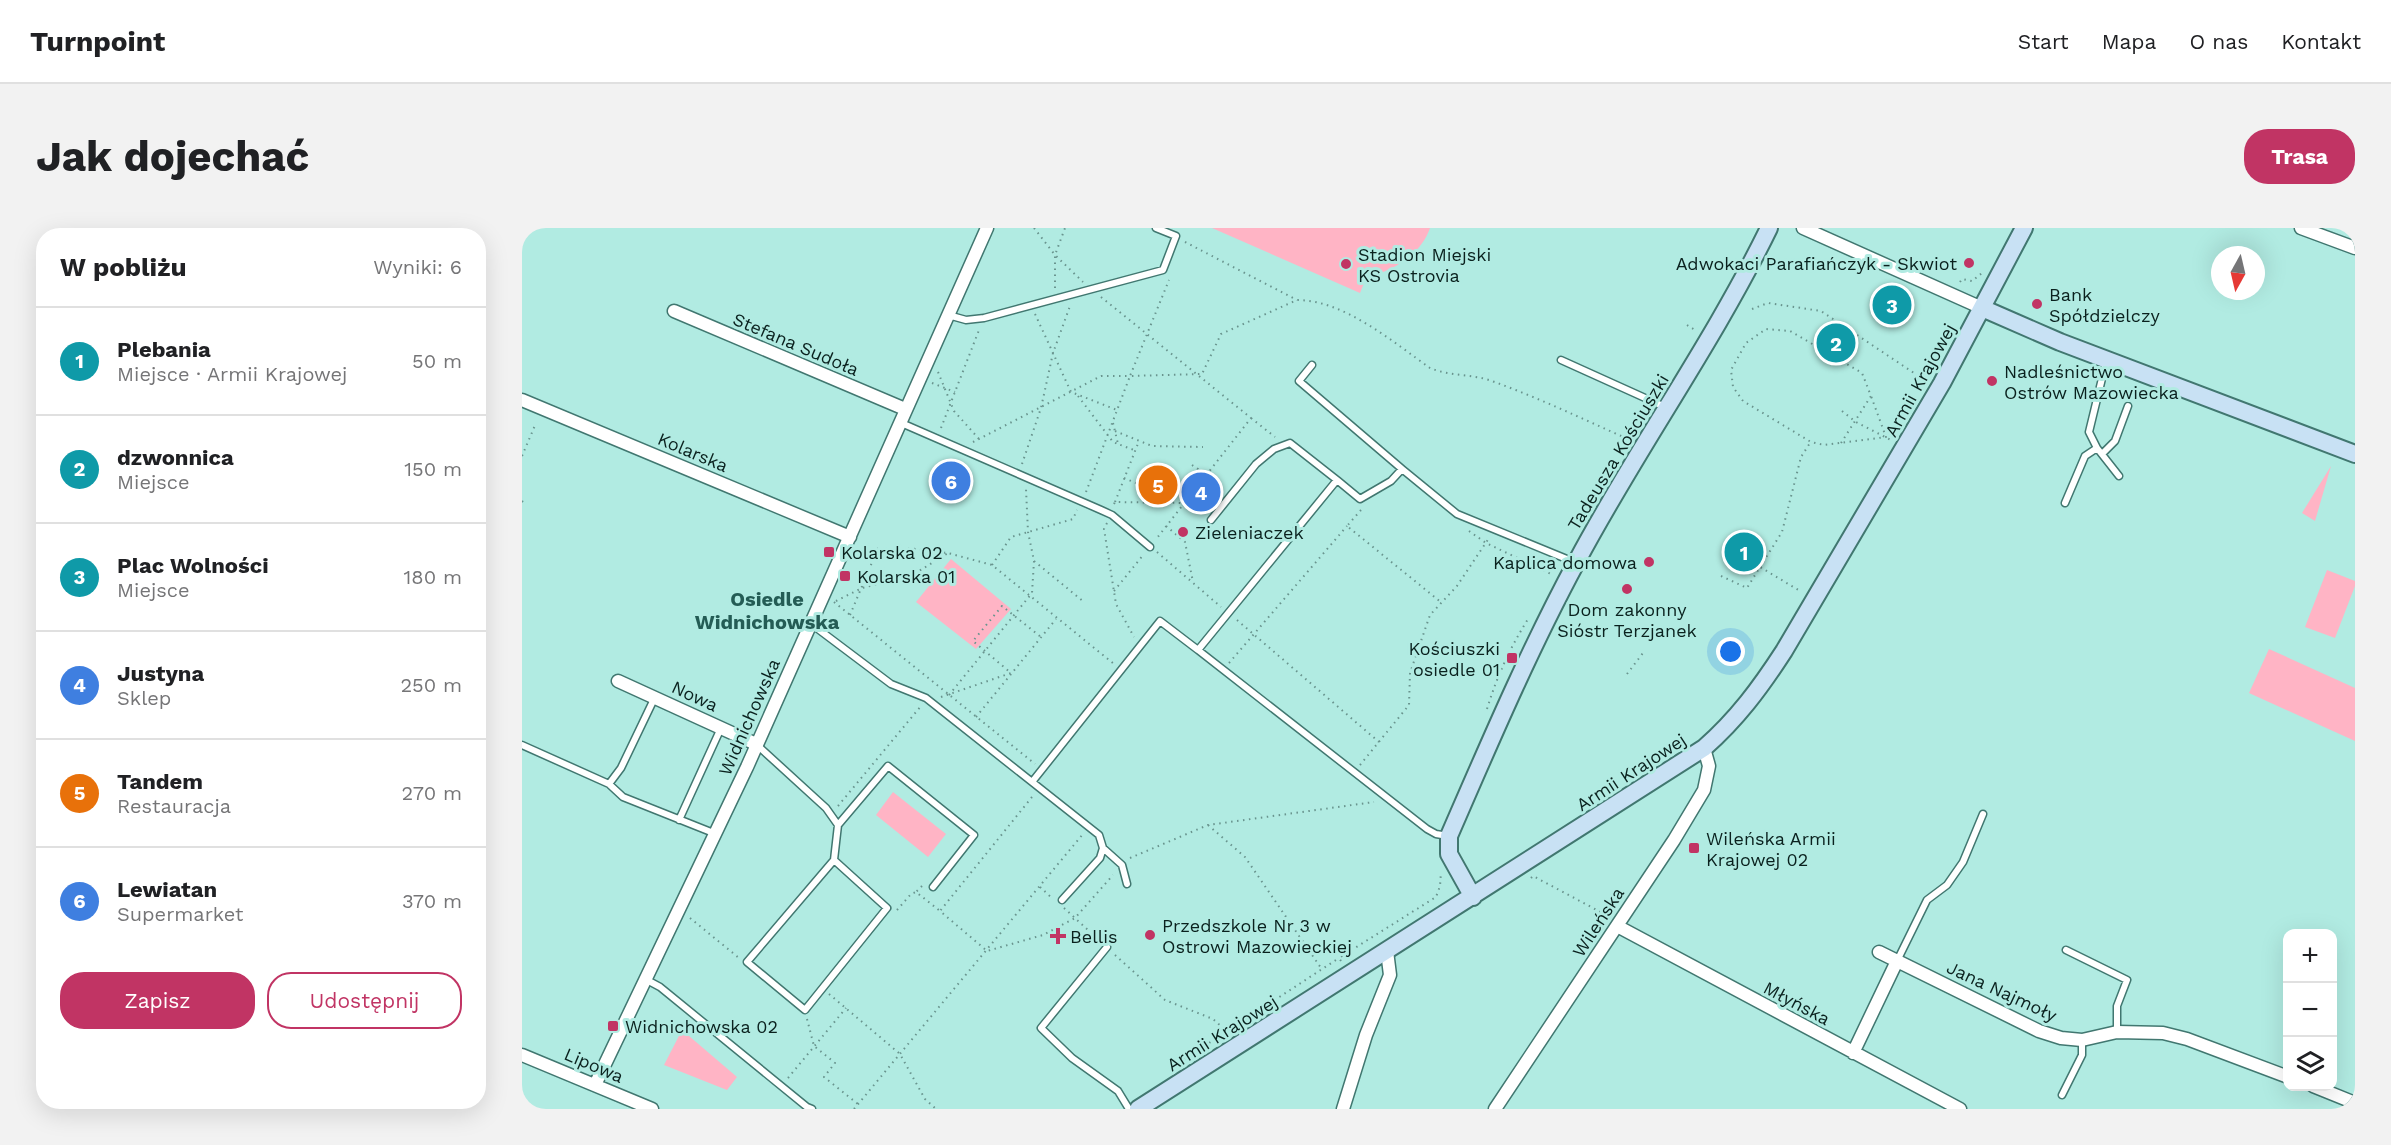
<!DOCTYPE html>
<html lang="pl">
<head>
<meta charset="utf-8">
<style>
	:root { --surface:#fff; --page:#f2f2f2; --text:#202124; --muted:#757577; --line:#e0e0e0; --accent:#c13464 }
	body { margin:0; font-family:"Work Sans",sans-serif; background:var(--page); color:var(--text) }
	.controls { position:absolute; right:18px; bottom:18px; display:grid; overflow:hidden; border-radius:12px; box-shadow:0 6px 24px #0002 }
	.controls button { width:54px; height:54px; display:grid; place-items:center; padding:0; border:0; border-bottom:2px solid var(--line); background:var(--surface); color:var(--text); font:30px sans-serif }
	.compass { position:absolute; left:1689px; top:18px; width:54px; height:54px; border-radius:50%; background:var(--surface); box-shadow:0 6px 24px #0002; rotate:188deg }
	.you { position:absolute; left:1209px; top:424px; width:21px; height:21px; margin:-15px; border:4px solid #fff; border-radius:50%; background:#1a73e8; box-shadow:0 0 0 9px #1a73e833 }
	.badge { display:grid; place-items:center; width:39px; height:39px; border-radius:50%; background:var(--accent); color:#fff; font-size:20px; font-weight:700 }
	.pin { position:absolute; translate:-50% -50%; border:3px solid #fff; box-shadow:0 2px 6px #0006 }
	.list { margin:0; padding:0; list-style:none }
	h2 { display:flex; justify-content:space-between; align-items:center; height:78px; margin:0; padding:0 24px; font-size:26px }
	h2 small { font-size:20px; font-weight:400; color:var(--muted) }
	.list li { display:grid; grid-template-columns:39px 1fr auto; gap:18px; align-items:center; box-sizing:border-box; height:108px; padding:0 24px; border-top:2px solid var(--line) }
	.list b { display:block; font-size:22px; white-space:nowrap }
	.list p { margin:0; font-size:20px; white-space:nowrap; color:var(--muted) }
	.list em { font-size:20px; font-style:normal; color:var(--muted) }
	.actions { display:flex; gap:12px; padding:18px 24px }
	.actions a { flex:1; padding:14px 0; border:2px solid var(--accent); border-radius:24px; text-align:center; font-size:21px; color:var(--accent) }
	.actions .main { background:var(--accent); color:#fff }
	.icon { flex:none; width:33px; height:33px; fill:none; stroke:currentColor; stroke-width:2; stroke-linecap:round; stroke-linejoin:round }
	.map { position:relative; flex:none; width:1833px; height:881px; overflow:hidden; border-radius:24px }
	header { display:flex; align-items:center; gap:36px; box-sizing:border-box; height:84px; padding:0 30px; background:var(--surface); border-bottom:2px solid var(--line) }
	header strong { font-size:28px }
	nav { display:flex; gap:33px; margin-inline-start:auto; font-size:21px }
	.intro { display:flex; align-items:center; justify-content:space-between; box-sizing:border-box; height:144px; padding:0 36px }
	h1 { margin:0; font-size:42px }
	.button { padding:15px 27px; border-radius:24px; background:var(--accent); color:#fff; font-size:21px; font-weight:700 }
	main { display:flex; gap:36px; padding:0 36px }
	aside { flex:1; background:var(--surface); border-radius:24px; box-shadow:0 6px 24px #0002 }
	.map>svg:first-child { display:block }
	.green { fill:#ffb4c5 }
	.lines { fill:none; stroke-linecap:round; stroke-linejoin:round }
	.lane-casing { stroke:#417770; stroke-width:9 }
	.street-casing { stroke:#417770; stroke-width:15 }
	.secondary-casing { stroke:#417770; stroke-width:20 }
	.path { stroke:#69948e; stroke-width:2; stroke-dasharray:1.5 4.5; stroke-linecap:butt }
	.lane { stroke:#fff; stroke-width:6 }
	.street { stroke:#fff; stroke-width:12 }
	.secondary { stroke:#c8e1f4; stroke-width:16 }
	.poi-dot { fill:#c13464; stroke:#b1ebe2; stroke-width:2 }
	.labels { text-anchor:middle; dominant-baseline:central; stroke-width:6; stroke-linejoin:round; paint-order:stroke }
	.poi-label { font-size:18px; fill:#0a211e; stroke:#b1ebe2; text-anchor:start }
	.street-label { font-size:18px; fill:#0a211e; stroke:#b1ebe2 }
	.neighbourhood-label { font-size:20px; font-weight:bold; fill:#245c55; stroke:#b1ebe2 }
</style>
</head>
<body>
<header>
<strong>Turnpoint</strong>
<nav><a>Start</a><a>Mapa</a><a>O nas</a><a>Kontakt</a></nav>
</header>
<div class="intro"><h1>Jak dojechać</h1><a class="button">Trasa</a></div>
<main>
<aside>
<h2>W pobliżu<small>Wyniki: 6</small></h2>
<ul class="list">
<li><span class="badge" style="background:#0f9aa8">1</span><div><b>Plebania</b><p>Miejsce · Armii Krajowej</p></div><em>50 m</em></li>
<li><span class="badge" style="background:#0f9aa8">2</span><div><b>dzwonnica</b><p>Miejsce</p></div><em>150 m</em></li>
<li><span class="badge" style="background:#0f9aa8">3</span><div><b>Plac Wolności</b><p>Miejsce</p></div><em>180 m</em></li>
<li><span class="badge" style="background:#3f7fe0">4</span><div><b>Justyna</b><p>Sklep</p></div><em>250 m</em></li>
<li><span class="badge" style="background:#e8710a">5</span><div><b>Tandem</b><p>Restauracja</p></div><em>270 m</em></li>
<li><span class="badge" style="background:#3f7fe0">6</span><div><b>Lewiatan</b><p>Supermarket</p></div><em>370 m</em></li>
</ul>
<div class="actions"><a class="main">Zapisz</a><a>Udostępnij</a></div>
</aside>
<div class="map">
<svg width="1833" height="881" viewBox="0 0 1833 881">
	<rect width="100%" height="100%" fill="#b1ebe2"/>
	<!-- green -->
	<path class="green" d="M690 0H908C899 27 870 43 844 50L838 65Z
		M1809 238 1793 293 1780 285Z
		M429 331 489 381 454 421 394 374Z
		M1805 342 1833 353V358L1813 410 1783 399Z
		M1747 421 1833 460V513L1727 465Z
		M371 564 424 606 406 629 354 587Z
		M160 802 215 849 205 862 142 837Z"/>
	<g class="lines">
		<defs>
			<path id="lane" d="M426 87 444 92 462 90 641 42 654 8 634 0
				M1039 132 1143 179
				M1584 134 1567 204 1575 220 1597 248
				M790 137 777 153 880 241
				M377 194 579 282 590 287 628 319
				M1580 226 1593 213 1606 178
				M1543 275 1563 228 1575 220
				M689 292 734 236 752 221 768 215 815 252
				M288 395 369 456 404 470 577 607 581 620 578 630 540 672
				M676 422 905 601 914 606 926 608
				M0 517 87 556 99 540 133 469
				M235 517 304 580 316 597 312 632 225 734 283 782 365 680 312 632
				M510 554 638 393 676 422 815 252 838 271 869 253 880 241 935 286 1052 334
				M87 556 101 569 194 606
				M157 592 199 500
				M316 597 366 538 452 607 411 659
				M581 620 600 637 605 656
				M585 719 519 800 550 830 596 863 607 881
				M1544 722 1605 752 1595 778V804
				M1375 733 1405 672 1425 657 1441 634 1461 586
				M123 751 138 759 285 879 290 881
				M1540 867 1560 827V812"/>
			<path id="street" d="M1281 0 1460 80
				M1779 0 1833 20
				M152 83 383 181
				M0 172 328 309
				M96 453 234 516
				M1095 698 1438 881
				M1357 724 1517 803 1539 810 1560 812 1595 804 1641 805 1665 811 1766 849
				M1331 825 1375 733
				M0 827 130 881
				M73 857 225 539 465 0
				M1791 858 1833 875
				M821 881 844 807 868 747 865 723
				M973 881 1152 612 1182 562 1187 538 1182 520"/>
			<path id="secondary" d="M1460 80 1538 114 1833 226
				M951 669 927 626V608C967 516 1007 422 1055 333 1115 220 1191 115 1247 0
				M616 881 1182 520C1215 491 1238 460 1262 423L1420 155 1502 0"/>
		</defs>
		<!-- lane casing -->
		<use href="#lane" class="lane-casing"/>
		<!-- street casing -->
		<use href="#street" class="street-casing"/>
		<!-- secondary casing -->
		<use href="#secondary" class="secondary-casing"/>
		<!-- path -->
		<path class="path" d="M512 0 533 27 561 54
			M663 14 775 72
			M1438 54 1440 51 1450 53 1460 45
			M533 60V27L543 0
			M579 69 729 190 635 310
			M1230 81 1246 75 1299 83 1395 147 1402 156
			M513 86 549 164 595 182
			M1165 97 1173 102
			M416 144 432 183 457 211
			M410 155 433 164
			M556 168 591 214 596 216
			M1320 183 1334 194 1369 212
			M729 190 753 209
			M591 195 596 216 612 222
			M419 200 457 102
			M593 203 630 218 681 219
			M451 214 579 148H608L647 52
			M1319 215 1349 168 1340 145 1268 103 1244 101 1224 115 1209 142 1211 159 1221 173 1289 214 1302 217 1364 209 1349 168
			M0 228 14 195
			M500 236 519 180 531 125 548 78
			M670 237 676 241 681 252
			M602 250 628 261 631 274
			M564 264 608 148 680 146 699 106 775 72C822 72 871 114 908 140 927 148 948 146 967 152 1015 169 1061 191 1108 212
			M0 273 1 274
			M593 274 617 213
			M592 276 593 274 663 275
			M839 282 825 298 920 375
			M585 295 582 301 594 376 612 409
			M644 298 663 314 671 354
			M947 303 964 315 1029 346
			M386 320 426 325 470 337 592 436
			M635 324 699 379
			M512 333 562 374
			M470 337 489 309 551 291 555 282
			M1238 339 1260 304 1279 229 1288 215
			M1199 348 1225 360 1238 339 1278 363
			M592 363 622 326
			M314 373 340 360 389 348 426 325
			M312 374 513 536
			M328 387 356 320
			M715 392 857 514
			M707 435 825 298
			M1105 446 1121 425
			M427 467 510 365 512 333 506 304 504 261
			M419 469 489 445 451 413 480 378 519 409
			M965 481C975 448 988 420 1006 391
			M454 489 534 391
			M838 537 887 477 888 445 908 387 935 358 967 310
			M510 569 418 683 465 723 521 707 553 690 591 647
			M316 578 399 478
			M686 597 723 629 799 740
			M608 630 686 597 852 574
			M1009 650 1011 648 1086 688
			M400 658 394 664 418 683
			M518 659 531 671
			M542 680 578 713
			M375 682 389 666 394 664
			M168 690 217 730
			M593 727 643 772 691 791 703 802
			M819 733 817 730 914 669 918 658 919 644
			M307 766 378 826 403 871 414 881
			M285 791 292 818 313 835 302 849 336 876
			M652 838 817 730
			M266 850 324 780
			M332 881 561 606"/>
		<!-- lane -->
		<use href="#lane" class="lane"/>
		<!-- street -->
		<use href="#street" class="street"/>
		<!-- secondary -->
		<use href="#secondary" class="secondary"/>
	</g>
	<!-- markers -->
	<g class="poi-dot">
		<circle cx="1447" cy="35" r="6"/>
		<circle cx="824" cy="36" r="6"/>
		<circle cx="1515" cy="76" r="6"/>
		<circle cx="1470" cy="153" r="6"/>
		<circle cx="661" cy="304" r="6"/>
		<rect x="301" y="318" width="12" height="12" rx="3"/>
		<circle cx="1127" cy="334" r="6"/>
		<rect x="317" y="342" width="12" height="12" rx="3"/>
		<circle cx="1105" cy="361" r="6"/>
		<rect x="984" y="424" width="12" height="12" rx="3"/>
		<rect x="1166" y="614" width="12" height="12" rx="3"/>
		<circle cx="628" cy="707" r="6"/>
		<path d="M533 699h6v6h6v6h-6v6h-6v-6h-6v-6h6z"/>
		<rect x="85" y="792" width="12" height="12" rx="3"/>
	</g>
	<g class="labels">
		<!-- poi labels -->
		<g class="poi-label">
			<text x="836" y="26">Stadion Miejski<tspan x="836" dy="21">KS Ostrovia</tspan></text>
			<text x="1435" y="35" text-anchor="end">Adwokaci Parafiańczyk - Skwiot</text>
			<text x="1527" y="66">Bank<tspan x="1527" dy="21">Spółdzielczy</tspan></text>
			<text x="1482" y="143">Nadleśnictwo<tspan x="1482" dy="21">Ostrów Mazowiecka</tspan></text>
			<text x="673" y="304">Zieleniaczek</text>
			<text x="319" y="324">Kolarska 02</text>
			<text x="1115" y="334" text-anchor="end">Kaplica domowa</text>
			<text x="335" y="348">Kolarska 01</text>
			<text x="1105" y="381" text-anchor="middle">Dom zakonny<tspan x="1105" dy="21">Sióstr Terzjanek</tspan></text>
			<text x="978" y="420" text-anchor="end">Kościuszki<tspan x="978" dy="21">osiedle 01</tspan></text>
			<text x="1184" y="610">Wileńska Armii<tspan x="1184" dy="21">Krajowej 02</tspan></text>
			<text x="640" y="697">Przedszkole Nr 3 w<tspan x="640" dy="21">Ostrowi Mazowieckiej</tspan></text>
			<text x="548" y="708">Bellis</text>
			<text x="103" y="798">Widnichowska 02</text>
		</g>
		<!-- street labels -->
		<g class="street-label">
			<text transform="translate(274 116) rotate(23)">Stefana Sudoła</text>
			<text transform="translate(1398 152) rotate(-61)">Armii Krajowej</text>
			<text transform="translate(171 224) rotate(23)">Kolarska</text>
			<text transform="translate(1096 224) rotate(-59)">Tadeusza Kościuszki</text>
			<text transform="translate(173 468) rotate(25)">Nowa</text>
			<text transform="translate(227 489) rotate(-66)">Widnichowska</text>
			<text transform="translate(1109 544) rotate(-33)">Armii Krajowej</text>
			<text transform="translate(1076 694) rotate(-57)">Wileńska</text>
			<text transform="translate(1480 763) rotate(25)">Jana Najmoły</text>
			<text transform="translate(1275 775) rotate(28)">Młyńska</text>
			<text transform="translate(700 805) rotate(-32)">Armii Krajowej</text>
			<text transform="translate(72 837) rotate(23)">Lipowa</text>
		</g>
		<!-- neighbourhood labels -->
		<g class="neighbourhood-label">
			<text x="245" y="371">Osiedle<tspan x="245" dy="23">Widnichowska</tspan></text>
		</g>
	</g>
</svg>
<div class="controls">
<button>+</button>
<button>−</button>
<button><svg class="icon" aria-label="layers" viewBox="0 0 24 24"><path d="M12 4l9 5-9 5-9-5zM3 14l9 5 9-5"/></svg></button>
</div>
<svg class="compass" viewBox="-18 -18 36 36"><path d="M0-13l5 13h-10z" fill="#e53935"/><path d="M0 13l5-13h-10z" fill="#757577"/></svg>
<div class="you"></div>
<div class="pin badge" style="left:1222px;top:324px;background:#0f9aa8">1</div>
<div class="pin badge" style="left:1314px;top:115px;background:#0f9aa8">2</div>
<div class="pin badge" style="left:1370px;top:77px;background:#0f9aa8">3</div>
<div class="pin badge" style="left:679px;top:264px;background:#3f7fe0">4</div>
<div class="pin badge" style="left:636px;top:257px;background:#e8710a">5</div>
<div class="pin badge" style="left:429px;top:253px;background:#3f7fe0">6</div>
</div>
</main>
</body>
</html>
